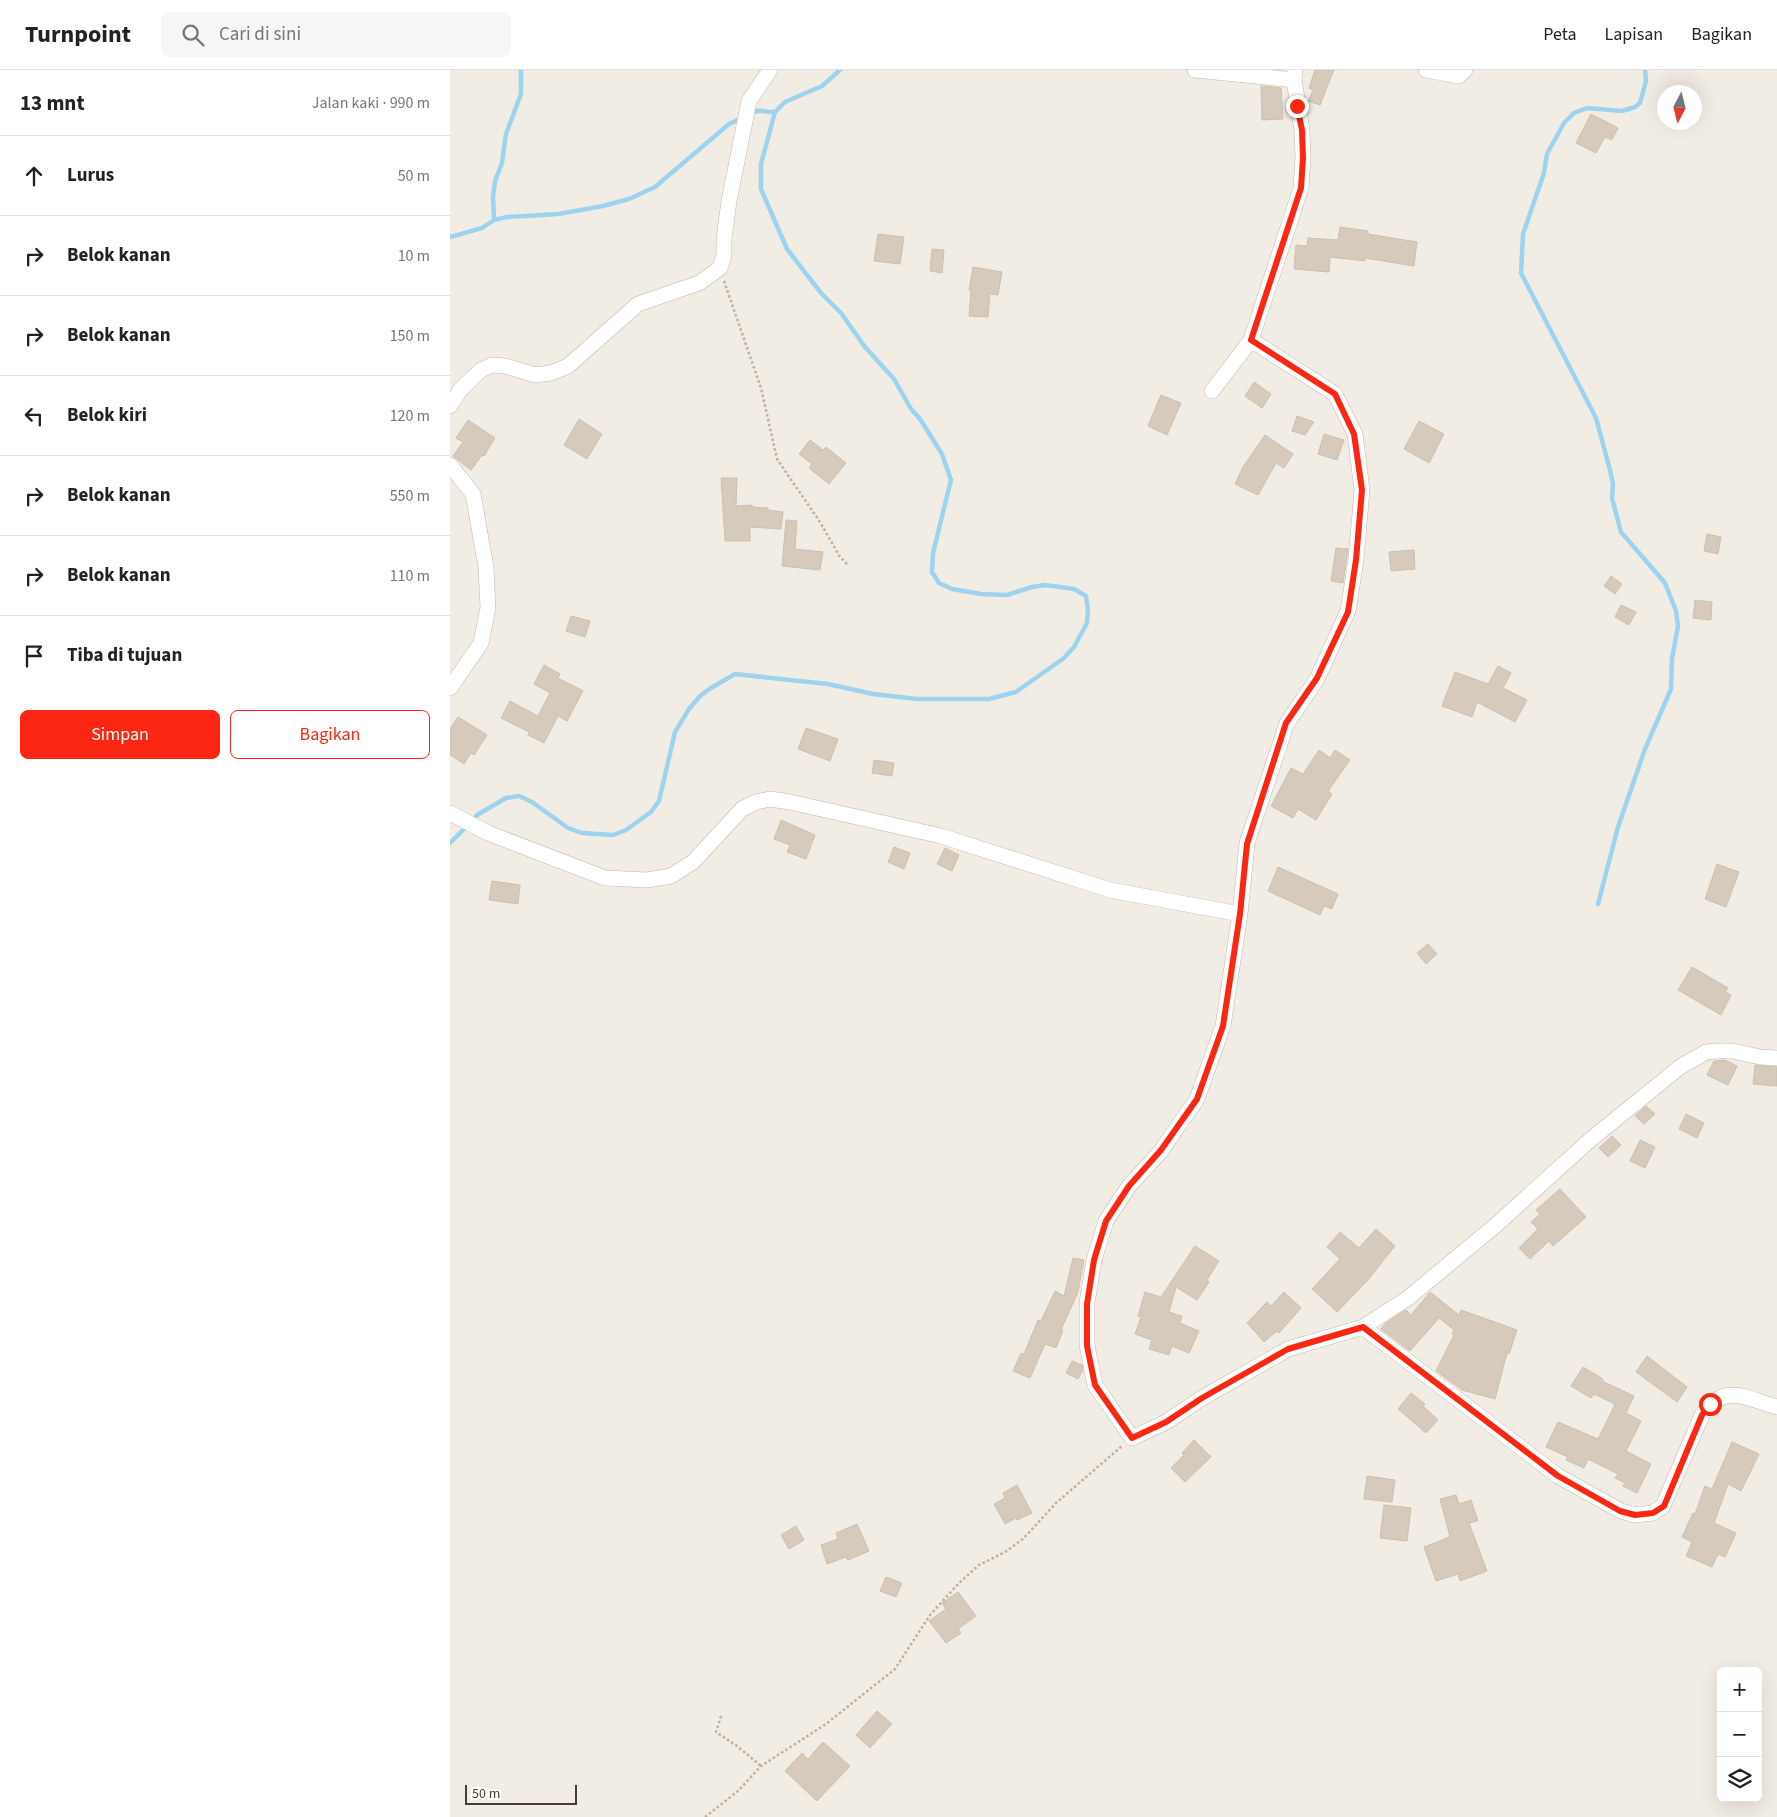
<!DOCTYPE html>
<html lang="id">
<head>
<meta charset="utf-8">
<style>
	:root { --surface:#fff; --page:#f6f6f6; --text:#222; --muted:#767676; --line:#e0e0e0; --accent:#fb2712 }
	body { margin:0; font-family:"Source Sans 3",sans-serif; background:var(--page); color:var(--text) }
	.controls { position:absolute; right:15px; bottom:15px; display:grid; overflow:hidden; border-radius:8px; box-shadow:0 5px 20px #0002 }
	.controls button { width:45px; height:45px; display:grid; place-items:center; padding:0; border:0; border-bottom:1px solid var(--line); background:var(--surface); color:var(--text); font:25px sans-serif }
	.compass { position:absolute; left:1207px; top:15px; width:45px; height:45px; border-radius:50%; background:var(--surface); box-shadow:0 5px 20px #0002; rotate:187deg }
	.scale { position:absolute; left:15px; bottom:12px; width:112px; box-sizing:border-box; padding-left:5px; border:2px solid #443d34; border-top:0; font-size:14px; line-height:18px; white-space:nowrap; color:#443d34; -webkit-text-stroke:4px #fff; paint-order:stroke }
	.stop { position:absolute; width:15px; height:15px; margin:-11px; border:4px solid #fb2712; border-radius:50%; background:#fff }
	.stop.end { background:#fb2712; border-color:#fff; box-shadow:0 1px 5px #0008 }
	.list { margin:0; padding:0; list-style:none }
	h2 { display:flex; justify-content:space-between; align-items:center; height:65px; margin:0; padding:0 20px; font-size:21px }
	h2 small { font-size:16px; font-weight:400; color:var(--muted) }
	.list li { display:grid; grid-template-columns:32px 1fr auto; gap:15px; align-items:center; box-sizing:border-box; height:80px; padding:0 20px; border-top:1px solid var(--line) }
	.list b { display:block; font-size:19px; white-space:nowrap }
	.list em { font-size:16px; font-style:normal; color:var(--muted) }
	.actions { display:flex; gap:10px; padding:15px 20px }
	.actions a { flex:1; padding:11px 0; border:1px solid var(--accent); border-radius:8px; text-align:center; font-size:18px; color:var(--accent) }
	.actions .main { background:var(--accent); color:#fff }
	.icon { flex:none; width:28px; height:28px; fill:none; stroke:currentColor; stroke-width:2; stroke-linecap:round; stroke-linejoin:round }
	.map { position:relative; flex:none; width:1327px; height:1747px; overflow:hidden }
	header { display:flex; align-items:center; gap:30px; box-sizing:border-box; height:70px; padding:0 25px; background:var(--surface); border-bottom:1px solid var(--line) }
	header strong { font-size:24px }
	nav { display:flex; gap:28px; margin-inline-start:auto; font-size:18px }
	.search { width:350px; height:45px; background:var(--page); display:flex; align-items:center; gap:12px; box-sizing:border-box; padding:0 18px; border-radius:8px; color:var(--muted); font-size:19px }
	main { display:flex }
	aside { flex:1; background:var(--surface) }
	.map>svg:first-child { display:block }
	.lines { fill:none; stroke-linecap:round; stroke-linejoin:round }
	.stream { stroke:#9ed3f0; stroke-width:4.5 }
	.building { fill:#d6cabc; stroke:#cebfac }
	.minor-casing { stroke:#c0b7a9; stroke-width:16 }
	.path { stroke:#bfaf97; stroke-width:2.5; stroke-dasharray:2.5 2.5; stroke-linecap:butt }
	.minor { stroke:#fff; stroke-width:15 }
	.route { stroke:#fb2712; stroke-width:6 }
</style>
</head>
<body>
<header>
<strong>Turnpoint</strong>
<div class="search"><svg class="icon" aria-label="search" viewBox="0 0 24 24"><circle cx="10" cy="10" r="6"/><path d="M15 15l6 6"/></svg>Cari di sini</div>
<nav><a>Peta</a><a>Lapisan</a><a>Bagikan</a></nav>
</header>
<main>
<aside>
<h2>13 mnt<small>Jalan kaki · 990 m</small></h2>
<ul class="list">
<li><svg class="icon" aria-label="ahead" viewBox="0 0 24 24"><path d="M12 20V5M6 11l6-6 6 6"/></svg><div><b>Lurus</b></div><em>50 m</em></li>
<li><svg class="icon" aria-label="right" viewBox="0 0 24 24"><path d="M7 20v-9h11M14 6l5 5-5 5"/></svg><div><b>Belok kanan</b></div><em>10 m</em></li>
<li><svg class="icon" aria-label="right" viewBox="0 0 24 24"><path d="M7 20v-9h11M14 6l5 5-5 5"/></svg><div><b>Belok kanan</b></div><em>150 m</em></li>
<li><svg class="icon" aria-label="left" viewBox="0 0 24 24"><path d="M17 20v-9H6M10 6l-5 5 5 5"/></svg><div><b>Belok kiri</b></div><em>120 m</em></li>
<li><svg class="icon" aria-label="right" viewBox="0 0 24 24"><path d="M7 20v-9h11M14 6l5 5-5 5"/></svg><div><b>Belok kanan</b></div><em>550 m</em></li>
<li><svg class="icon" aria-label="right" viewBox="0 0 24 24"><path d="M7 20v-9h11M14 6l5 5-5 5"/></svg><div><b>Belok kanan</b></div><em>110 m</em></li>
<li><svg class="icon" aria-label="arrive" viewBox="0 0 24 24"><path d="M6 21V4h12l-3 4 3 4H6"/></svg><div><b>Tiba di tujuan</b></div></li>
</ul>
<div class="actions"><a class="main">Simpan</a><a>Bagikan</a></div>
</aside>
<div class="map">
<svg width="1327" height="1747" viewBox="0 0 1327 1747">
	<rect width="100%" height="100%" fill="#f2ede4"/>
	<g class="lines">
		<!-- stream -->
		<path class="stream" d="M301 43C309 38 316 43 325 42L335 32 372 16 390 0
			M44 150 43 127 45 111 52 93 56 64 71 24V0
			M0 167 32 158 44 150 57 147 108 144 153 136 179 129 205 117 279 54 292 48
			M22 751 27 745 56 728 69 726 82 732 118 758 132 763 163 765 176 760 201 742 209 731 225 662 239 639 250 626 261 618 285 604 378 614 423 624 467 629H539L566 622 614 588 624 577 637 553 638 539 636 526 624 519 595 515 582 517 557 525 531 524 502 519 489 513 482 502 483 483 501 410 492 384 470 349 461 339 444 309 415 277 391 243 371 223 337 179 311 119V94L325 42
			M0 773 17 756
			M1148 834 1168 757 1195 679 1221 619 1222 589 1228 556 1226 541 1215 513 1171 462 1162 428 1163 414 1160 400 1146 348 1071 203 1073 164 1094 103 1097 84 1114 53 1124 43 1137 38 1172 41 1185 37 1190 33 1196 11 1195 0"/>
	</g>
	<!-- building -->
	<path class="building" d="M865 0H884L870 35 858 31 863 20 859 18Z
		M811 16 831 18 833 49 812 50Z
		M1141 44 1168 58 1162 70 1155 67 1146 83 1126 73Z
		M890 157 918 161V164L967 172 964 196 915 188V191L880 187 879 202 844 199 846 175 857 176 858 168 888 170Z
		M428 164 454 167 450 194 424 191Z
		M482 179 494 180 492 203 480 201Z
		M523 197 552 202 548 225 540 224 538 247 519 246 521 221 519 220Z
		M804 312 821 324 812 338 795 326Z
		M711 325 731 333 717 365 698 356Z
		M847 346 864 352 855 365 842 361Z
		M129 349 152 364 137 389 114 375Z
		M18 350 45 368 34 386 32 385 21 400 3 386 13 372 6 368Z
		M969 351 994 364 979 393 954 379Z
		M874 364 894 370 887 390 868 384Z
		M815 365 843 384 834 398 826 393 808 425 785 414 793 397Z
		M360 370 373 380 376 377 396 393 379 414 359 398 362 394 349 384Z
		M271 408H287L286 436 302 435V437L318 438V440L333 442 331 459 300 457V471H275Z
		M336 450 347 451 345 479 373 482 370 500 332 496Z
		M1257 464 1271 467 1268 484 1254 481Z
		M886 478 898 479 893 513 881 511Z
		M964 480 965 499 941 501 939 482Z
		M1161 506 1172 514 1165 524 1154 516Z
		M1245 530 1262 532 1261 550 1243 548Z
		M1171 535 1186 542 1179 555 1165 547Z
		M121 546 140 551 135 567 116 561Z
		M94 595 110 604 108 608 133 621 117 651 108 646 94 673 78 665 79 662 51 648 60 631 88 646 100 623 84 614Z
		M1048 596 1061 603 1053 618 1077 630 1065 652 1027 632 1022 647 992 636 1005 602 1038 614Z
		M8 647 37 665 24 685 21 683 14 694 0 685V659Z
		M356 658 388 669 380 691 348 679Z
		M869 680 880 688 885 680 900 690 878 721 882 724 866 750 848 739 843 748 821 736 841 698 853 704Z
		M424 690 444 693 442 706 422 703Z
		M331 750 365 765 356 789 337 782 340 775 324 769Z
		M444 777 460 783 454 799 438 792Z
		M495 778 509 785 502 801 487 794Z
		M1267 794 1289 802 1276 837 1255 829Z
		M828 797 888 824 882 839 874 836 870 845 818 821Z
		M42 811 70 815 68 834 39 830Z
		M978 874 987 884 976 894 967 883Z
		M1242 897 1278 918 1275 922 1281 925 1271 945 1228 920Z
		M1275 990 1287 996 1278 1015 1257 1005 1264 991Z
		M1305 995 1327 997V1016L1303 1014Z
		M1196 1036 1205 1044 1194 1054 1185 1046Z
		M1236 1044 1254 1053 1247 1068 1229 1059Z
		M1162 1066 1171 1075 1158 1087 1149 1078Z
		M1190 1070 1205 1077 1195 1098 1180 1091Z
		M1110 1119 1136 1147 1103 1176 1099 1171 1080 1189 1069 1178 1088 1159 1081 1152 1090 1144 1086 1140Z
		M926 1159 945 1176 917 1211 887 1242 862 1219 890 1189 877 1177 890 1162 909 1178Z
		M745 1176 769 1191 757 1210 759 1212 747 1230 726 1217 719 1242 732 1246 730 1253 749 1261 739 1283 722 1276 719 1285 699 1279 702 1270 685 1264 691 1247 688 1246 695 1222 711 1227Z
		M623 1188 634 1190 628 1222 611 1260H613L606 1278 595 1274 580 1308 563 1301 571 1283 574 1284 588 1250 591 1251 605 1221 614 1226Z
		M834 1222 851 1238 829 1263 827 1261 814 1272 797 1253 817 1232 821 1236Z
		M980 1222 1009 1245 1011 1240 1067 1260 1059 1284 1057 1283 1045 1329 1012 1320 986 1301 1004 1265 1002 1264 1004 1260 989 1248 960 1281 931 1259 936 1253 956 1240 961 1245Z
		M1197 1286 1237 1317 1227 1332 1186 1302Z
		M622 1291 632 1295 633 1300 628 1309 616 1303Z
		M1133 1297 1153 1309 1152 1311 1184 1326 1176 1343 1191 1351 1176 1381 1201 1394 1187 1423 1173 1416 1175 1413 1165 1408 1168 1404 1138 1389 1134 1398 1116 1390 1118 1387 1096 1377 1108 1352 1148 1369 1158 1349 1165 1334 1144 1324 1141 1328 1121 1316Z
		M961 1323 975 1334 973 1336 988 1350 976 1363 948 1339Z
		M744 1370 761 1387 735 1412 721 1398 734 1385 732 1383Z
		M1282 1372 1309 1384 1291 1421 1278 1414 1264 1453 1286 1463 1275 1487 1268 1484 1262 1497 1236 1486 1242 1472 1232 1467 1243 1443 1245 1444 1255 1416 1262 1419Z
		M917 1406 945 1410 942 1432 914 1429Z
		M567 1415 582 1443 567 1450 566 1448 555 1454 544 1434 555 1428 553 1423Z
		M1006 1425 1009 1434 1021 1430 1028 1451 1019 1453 1037 1501 1010 1511 1008 1504 986 1511 974 1477 1000 1467 990 1429Z
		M934 1435 961 1438 957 1471 930 1468Z
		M407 1454 419 1481 398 1490 396 1487 377 1494 371 1475 388 1469 386 1463Z
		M346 1456 354 1470 339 1479 331 1465Z
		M436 1507 452 1513 446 1527 430 1521Z
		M508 1522 526 1546 508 1559 511 1563 496 1573 479 1551 496 1539 492 1533Z
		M427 1641 442 1654 420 1678 406 1665Z
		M373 1672 400 1696 367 1731 335 1701 352 1683 358 1689Z"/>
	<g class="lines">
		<defs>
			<path id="minor" d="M745 0 844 10
				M976 0 1009 6 1015 0
				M801 270 885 324 905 364 912 420 906 490 898 541 867 609 837 653 797 773 790 844 773 956 747 1029 711 1081 679 1116 656 1151 644 1190 637 1233V1275L645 1315 682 1368 716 1352 752 1328 838 1279 913 1257 958 1228 1046 1155 1140 1070 1230 997 1256 982 1266 981H1283L1310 987 1327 988
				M762 321 801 270 851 118 853 88 852 60 844 10 845 0
				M0 336 11 319 31 300 42 295 55 296 85 305 101 303 118 296 188 234 249 213 270 198 274 185V169L279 131 299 31 320 0
				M0 395 23 424 36 497 38 538 31 573 0 618
				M0 743 38 763 155 808 197 810 221 806 243 792 292 739 306 732 320 729 340 732 491 766 660 820 790 844
				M913 1257 1108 1406 1171 1441 1185 1445 1203 1443 1213 1436 1252 1345C1275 1312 1295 1328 1327 1337"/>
		</defs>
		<!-- minor casing -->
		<use href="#minor" class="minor-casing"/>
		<!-- path -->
		<path class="path" d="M274 211 311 318 327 389 370 452 390 487 398 495
			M271 1646 266 1662 287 1676 311 1696
			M255 1747 288 1721 311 1696 376 1654 445 1599 480 1545 509 1513 529 1495 555 1482 573 1469 606 1433 672 1376"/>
		<!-- minor -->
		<use href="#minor" class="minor"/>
	</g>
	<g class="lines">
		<!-- route -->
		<path class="route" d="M847 36 852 60 853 88 851 118 801 270 885 324 904 364 912 420 906 490 898 542 867 608 836 653 797 774 790 844 773 956 747 1029 711 1080 679 1116 656 1151 644 1190 637 1234V1276L645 1315 682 1368 716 1352 752 1328 838 1279 913 1257 1108 1406 1170 1441 1185 1445 1203 1443 1214 1436 1252 1345 1260 1334"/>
	</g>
</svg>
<div class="controls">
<button>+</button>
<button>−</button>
<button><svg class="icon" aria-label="layers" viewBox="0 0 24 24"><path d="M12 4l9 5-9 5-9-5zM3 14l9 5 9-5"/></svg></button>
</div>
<svg class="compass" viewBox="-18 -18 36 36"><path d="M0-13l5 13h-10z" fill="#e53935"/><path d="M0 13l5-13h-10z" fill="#767676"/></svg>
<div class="scale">50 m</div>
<div class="stop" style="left:1260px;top:1334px"></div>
<div class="stop end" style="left:847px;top:36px"></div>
</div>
</main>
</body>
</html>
